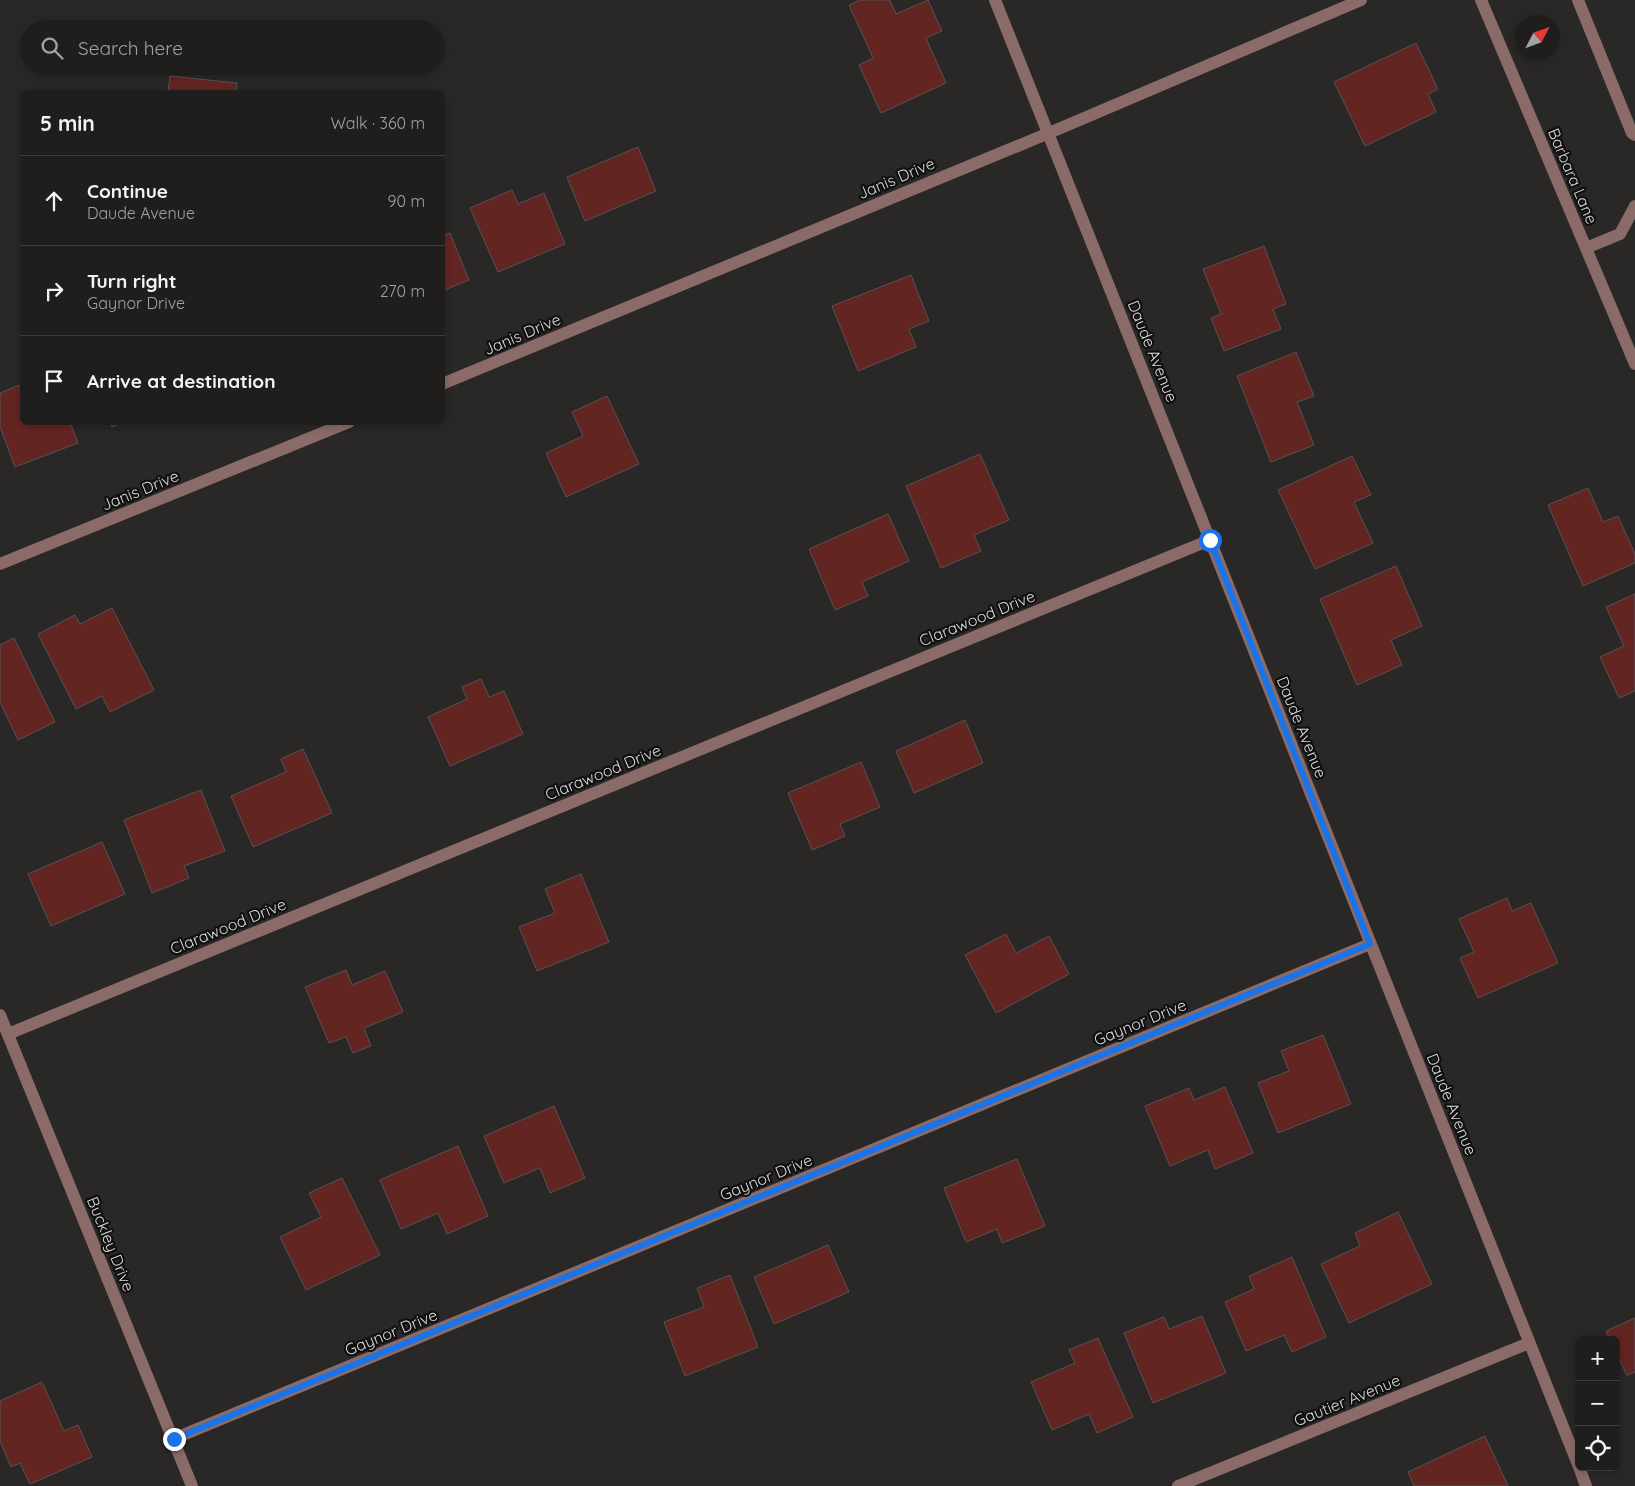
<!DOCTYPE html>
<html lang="en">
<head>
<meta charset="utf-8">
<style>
	:root { --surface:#201d1d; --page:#282626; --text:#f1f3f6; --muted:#a2a2a4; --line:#3d3b3b }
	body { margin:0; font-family:Quicksand,sans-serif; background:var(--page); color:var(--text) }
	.controls { position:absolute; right:15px; bottom:15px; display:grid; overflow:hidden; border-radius:8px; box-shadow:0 2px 8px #0003 }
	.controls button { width:45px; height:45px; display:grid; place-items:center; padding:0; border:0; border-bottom:1px solid var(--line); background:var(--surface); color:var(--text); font:25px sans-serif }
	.compass { position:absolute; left:1515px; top:15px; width:45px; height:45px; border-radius:50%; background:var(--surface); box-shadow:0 2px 8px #0003; rotate:49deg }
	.stop { position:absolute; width:15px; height:15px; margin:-11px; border:4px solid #1a73e8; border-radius:50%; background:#fff }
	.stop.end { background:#1a73e8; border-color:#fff; box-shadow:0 1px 5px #0008 }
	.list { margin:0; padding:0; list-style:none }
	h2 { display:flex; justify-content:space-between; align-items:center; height:65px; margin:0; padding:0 20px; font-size:21px }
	h2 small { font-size:16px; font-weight:400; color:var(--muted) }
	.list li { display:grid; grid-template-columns:32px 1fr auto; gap:15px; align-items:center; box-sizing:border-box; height:90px; padding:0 20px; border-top:1px solid var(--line) }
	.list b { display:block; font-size:19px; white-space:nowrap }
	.list p { margin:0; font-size:16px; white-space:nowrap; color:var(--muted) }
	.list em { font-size:16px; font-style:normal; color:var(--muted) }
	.icon { flex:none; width:28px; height:28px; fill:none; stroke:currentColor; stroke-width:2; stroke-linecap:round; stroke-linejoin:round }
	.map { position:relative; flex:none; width:1635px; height:1486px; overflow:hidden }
	.search { position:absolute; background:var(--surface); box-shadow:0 2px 8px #0003; left:20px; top:20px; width:425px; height:55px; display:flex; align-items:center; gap:12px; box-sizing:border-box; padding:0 18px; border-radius:28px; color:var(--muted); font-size:19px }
	.panel { position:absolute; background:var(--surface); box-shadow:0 2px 8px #0003; left:20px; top:90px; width:425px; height:335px; border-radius:8px }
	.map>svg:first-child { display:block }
	.building { fill:#622522; stroke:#565353 }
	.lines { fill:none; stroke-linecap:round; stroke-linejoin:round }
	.minor { stroke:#8a6b68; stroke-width:12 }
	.route { stroke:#1a73e8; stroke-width:6 }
	.labels { text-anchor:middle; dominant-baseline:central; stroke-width:4.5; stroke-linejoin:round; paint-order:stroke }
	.street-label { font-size:16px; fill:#dbd9d9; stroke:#111010 }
</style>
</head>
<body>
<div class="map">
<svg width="1635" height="1486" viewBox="0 0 1635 1486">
	<rect width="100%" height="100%" fill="#2a2727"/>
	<!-- building -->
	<path class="building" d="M860 0H890L896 14 928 0 942 31 926 38 946 83 881 113 859 65 873 58 849 5Z
		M1416 43 1438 89 1428 94 1436 112 1365 146 1334 82Z
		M170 76 237 83 236 92H168Z
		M638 147 656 191 585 221 567 177Z
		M512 190 518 204 544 193 565 244 498 272 470 208Z
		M450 233 469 280 442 291V236Z
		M1264 246 1286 304 1273 309 1281 329 1224 351 1211 318 1221 314 1203 269Z
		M911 275 929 321 909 329 916 347 858 371 832 306Z
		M1296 352 1314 396 1297 402 1314 445 1271 462 1237 376Z
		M22 384V422H70L78 443 15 467 0 427V393Z
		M607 396 639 464 566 497 546 453 583 436 572 412Z
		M110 422H124L112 427Z
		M980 454 1009 520 974 535 981 551 941 568 906 486Z
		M1352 456 1371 495 1354 502 1373 543 1315 569 1278 490Z
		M1588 488 1603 522 1618 516 1635 554V563L1583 586 1548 505Z
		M888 514 909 561 862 582 868 596 835 610 809 549Z
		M1396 566 1422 626 1391 640 1402 665 1357 685 1320 599Z
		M1635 594V691L1619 698 1600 657 1624 646 1606 607Z
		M112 608 154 690 110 712 102 696 76 709 38 634 75 615 80 624Z
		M14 638 55 722 18 740 0 702V645Z
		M481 679 489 697 504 691 523 734 450 766 428 717 467 699 462 687Z
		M965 720 983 763 914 793 896 751Z
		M303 749 332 813 253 847 231 796 286 772 281 759Z
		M861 762 880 807 840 824 845 836 812 850 788 793Z
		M201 790 225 851 184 866 189 878 152 893 124 820Z
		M102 842 125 894 51 926 28 874Z
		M581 874 609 942 537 971 519 927 555 913 545 889Z
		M1507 898 1512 911 1531 903 1558 963 1478 998 1460 958 1474 952 1459 919Z
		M1006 934 1016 953 1049 936 1069 974 996 1013 965 955Z
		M346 970 352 985 385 971 403 1012 364 1028 371 1046 353 1053 346 1037 329 1043 305 987Z
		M1323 1035 1351 1104 1278 1133 1258 1083 1289 1071 1281 1051Z
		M1225 1087 1253 1153 1215 1169 1208 1150 1170 1166 1145 1106 1189 1088 1194 1100Z
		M554 1106 585 1178 550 1193 540 1168 504 1183 484 1136Z
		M458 1146 488 1216 447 1234 438 1213 401 1229 380 1180Z
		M1017 1159 1045 1226 1002 1243 997 1229 966 1242 944 1188Z
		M342 1178 380 1255 306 1290 280 1237 321 1217 309 1193Z
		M1398 1212 1432 1284 1349 1323 1321 1264 1360 1246 1355 1233Z
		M828 1245 849 1292 774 1324 754 1277Z
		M1292 1257 1326 1337 1292 1352 1284 1335 1246 1351 1225 1302 1254 1289 1249 1276Z
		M730 1275 758 1347 685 1376 664 1322 704 1307 697 1288Z
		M1202 1316 1226 1373 1153 1403 1124 1333 1164 1317 1169 1329Z
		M1635 1318V1372L1627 1375 1616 1353V1340H1610L1606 1331Z
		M1098 1338 1133 1417 1097 1433 1089 1414 1052 1430 1031 1382 1075 1363 1069 1350Z
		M42 1382 64 1431 78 1425 92 1457 30 1484 20 1463 11 1467 0 1441V1401Z
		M1485 1436 1508 1486H1414L1408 1472Z"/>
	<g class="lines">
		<!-- minor -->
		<path class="minor" d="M995 0 1579 1467
			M1481 0 1635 364
			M1578 0 1632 133 1635 135
			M1586 248 1620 234 1635 206
			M442 384 1049 133 1361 0
			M0 564 349 422
			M0 1015 192 1486
			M8 1034 1210 540
			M173 1439 1370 944
			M1579 1467 1586 1486
			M1178 1486 1529 1343"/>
	</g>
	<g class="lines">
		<!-- route -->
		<path class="route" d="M174 1439 1370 944 1210 540"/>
	</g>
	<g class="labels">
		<!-- street labels -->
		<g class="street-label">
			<text transform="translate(1573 176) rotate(67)">Barbara Lane</text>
			<text transform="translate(896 178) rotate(-23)">Janis Drive</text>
			<text transform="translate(522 334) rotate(-23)">Janis Drive</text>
			<text transform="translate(1153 351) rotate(68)">Daude Avenue</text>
			<text transform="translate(140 490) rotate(-22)">Janis Drive</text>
			<text transform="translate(977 618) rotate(-22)">Clarawood Drive</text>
			<text transform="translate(1302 727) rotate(68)">Daude Avenue</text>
			<text transform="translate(603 772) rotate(-22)">Clarawood Drive</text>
			<text transform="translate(228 926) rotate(-22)">Clarawood Drive</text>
			<text transform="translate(1140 1022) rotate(-22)">Gaynor Drive</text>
			<text transform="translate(1452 1104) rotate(68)">Daude Avenue</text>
			<text transform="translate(766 1177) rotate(-22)">Gaynor Drive</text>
			<text transform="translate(111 1244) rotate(68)">Buckley Drive</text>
			<text transform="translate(391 1332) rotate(-22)">Gaynor Drive</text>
			<text transform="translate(1347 1400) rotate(-22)">Gautier Avenue</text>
		</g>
	</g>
</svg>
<div class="controls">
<button>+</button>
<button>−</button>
<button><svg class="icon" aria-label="locate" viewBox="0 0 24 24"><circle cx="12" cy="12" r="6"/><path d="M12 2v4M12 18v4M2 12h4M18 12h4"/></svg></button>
</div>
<svg class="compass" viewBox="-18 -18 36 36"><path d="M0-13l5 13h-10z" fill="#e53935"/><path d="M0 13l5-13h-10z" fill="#a2a2a4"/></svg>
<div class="stop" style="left:1210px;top:540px"></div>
<div class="stop end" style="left:174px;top:1439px"></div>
<div class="search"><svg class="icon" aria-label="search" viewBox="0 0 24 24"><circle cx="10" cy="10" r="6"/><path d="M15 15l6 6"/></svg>Search here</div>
<section class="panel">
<h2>5 min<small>Walk · 360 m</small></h2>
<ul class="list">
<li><svg class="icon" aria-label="ahead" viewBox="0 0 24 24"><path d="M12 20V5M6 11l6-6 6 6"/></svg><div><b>Continue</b><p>Daude Avenue</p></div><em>90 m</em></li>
<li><svg class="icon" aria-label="right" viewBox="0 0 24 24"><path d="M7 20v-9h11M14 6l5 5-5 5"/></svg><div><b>Turn right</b><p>Gaynor Drive</p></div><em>270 m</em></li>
<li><svg class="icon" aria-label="arrive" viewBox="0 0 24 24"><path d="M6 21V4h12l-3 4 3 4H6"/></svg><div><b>Arrive at destination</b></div></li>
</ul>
</section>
</div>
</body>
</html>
